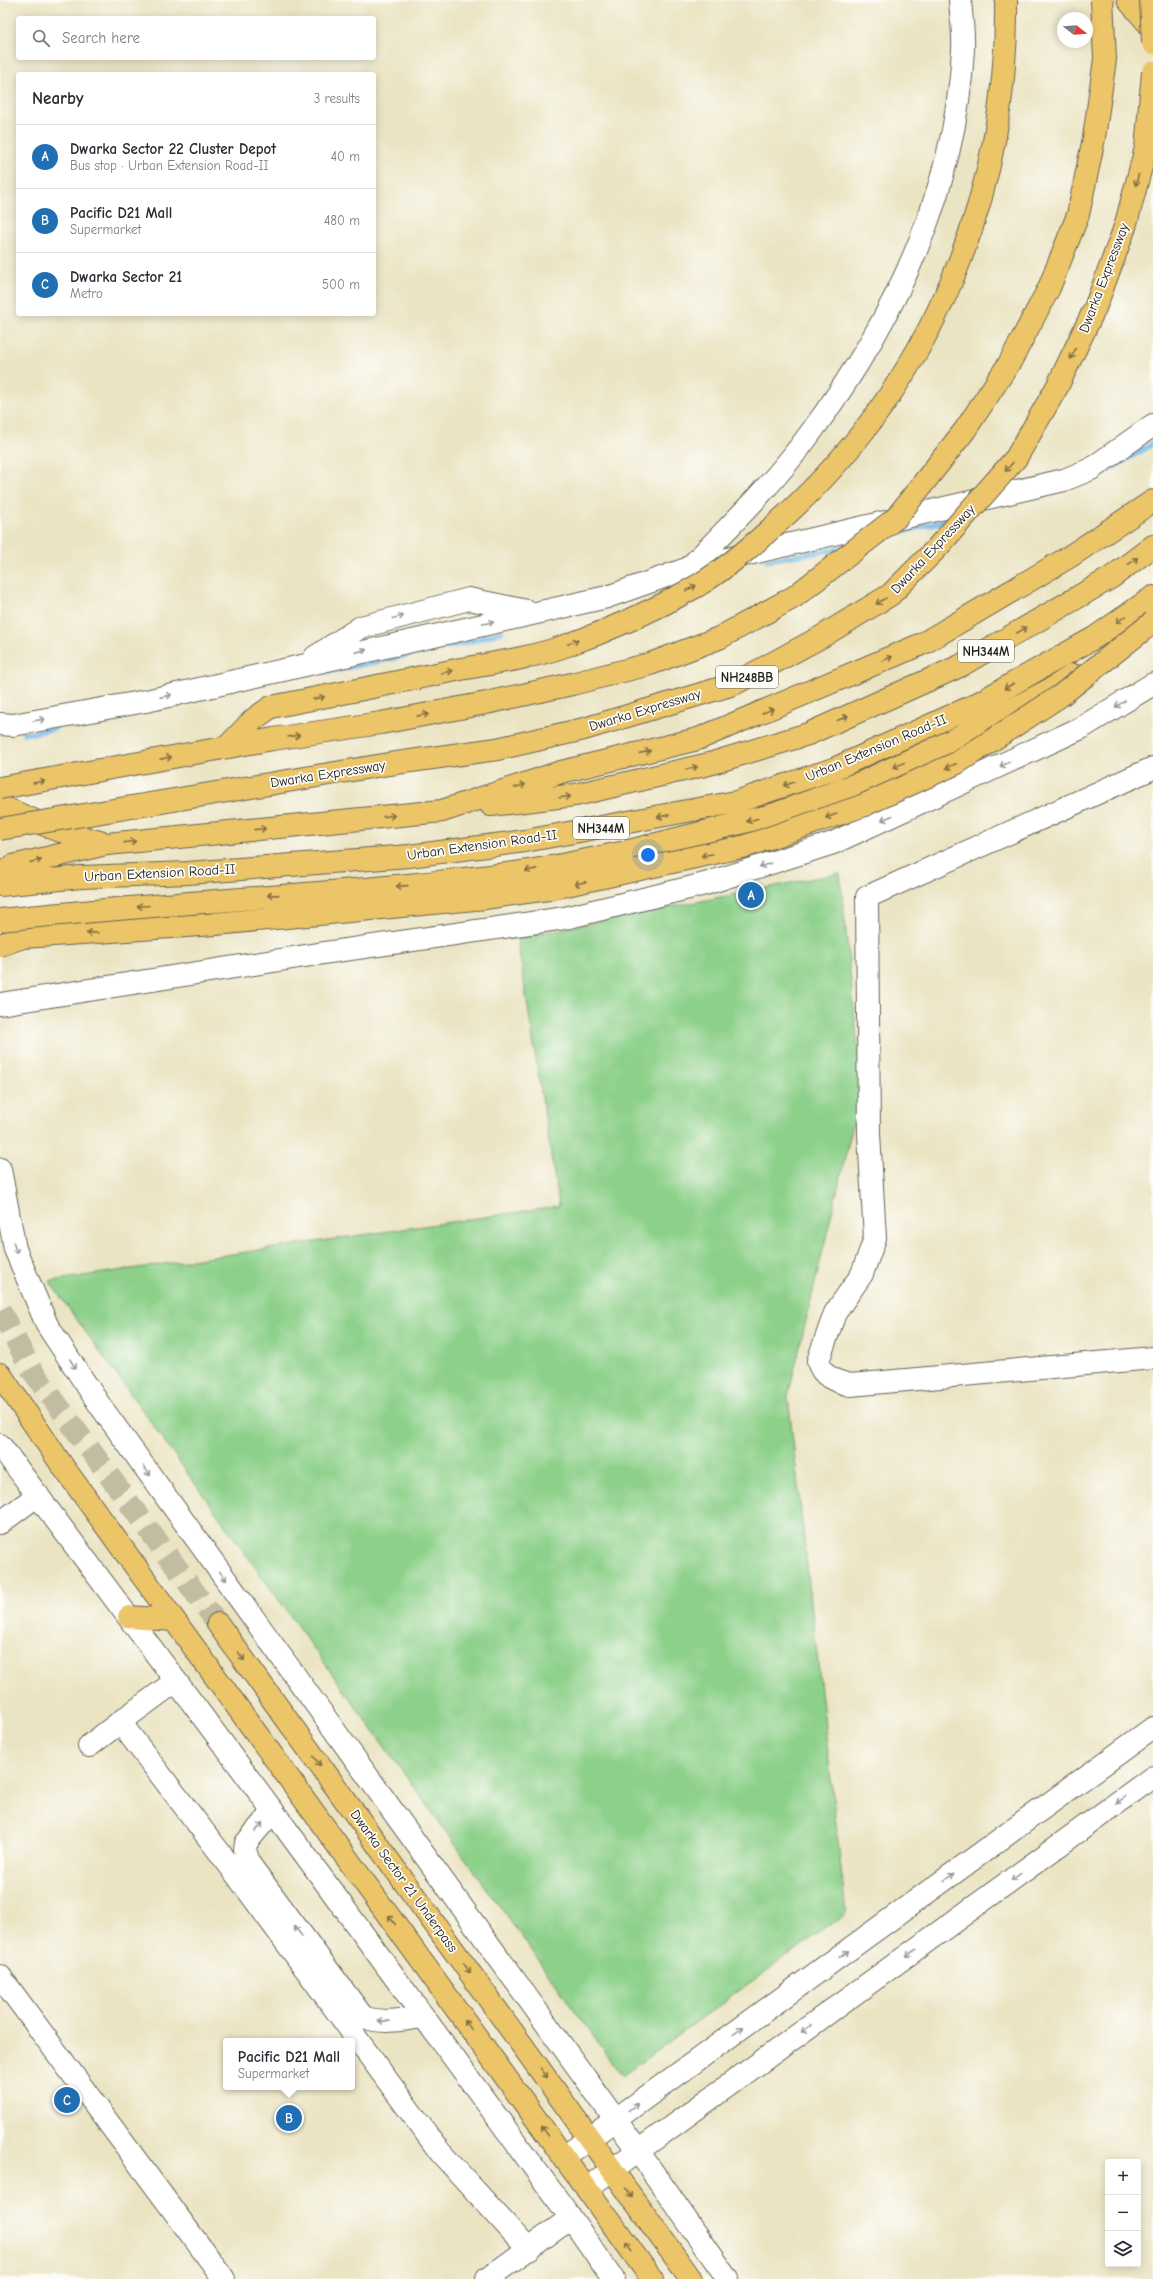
<!DOCTYPE html>
<html lang="en">
<head>
<meta charset="utf-8">
<style>
	:root { --surface:#fff; --page:#f2f2f3; --text:#2b2b33; --muted:#7c7c81; --line:#e1e1e2; --accent:#1f6fb2 }
	body { margin:0; font-family:"Comic Neue",sans-serif; background:var(--page); color:var(--text) }
	.controls { position:absolute; right:12px; bottom:12px; display:grid; overflow:hidden; border-radius:4px; box-shadow:0 2px 10px #0003 }
	.controls button { width:36px; height:36px; display:grid; place-items:center; padding:0; border:0; border-bottom:1px solid var(--line); background:var(--surface); color:var(--text); font:20px sans-serif }
	.compass { position:absolute; left:1057px; top:12px; width:36px; height:36px; border-radius:50%; background:var(--surface); box-shadow:0 2px 10px #0003; rotate:107deg }
	.you { position:absolute; left:648px; top:855px; width:14px; height:14px; margin:-10px; border:3px solid #fff; border-radius:50%; background:#1a73e8; box-shadow:0 0 0 6px #1a73e833 }
	.badge { display:grid; place-items:center; width:26px; height:26px; border-radius:50%; background:var(--accent); color:#fff; font-size:13px; font-weight:700 }
	.pin { position:absolute; translate:-50% -50%; border:2px solid #fff; box-shadow:0 1px 4px #0006 }
	.popup { position:absolute; left:223px; top:2038px; width:132px; height:52px; box-sizing:border-box; display:grid; place-content:center; border-radius:4px; background:var(--surface); filter:drop-shadow(0 1px 3px #0005); font-size:13px; white-space:nowrap; color:var(--muted) }
	.popup b { font-size:15px; color:var(--text) }
	.popup::after { content:''; position:absolute; left:50%; top:100%; margin-left:-8px; border:8px solid transparent; border-top-color:var(--surface) }
	.list { margin:0; padding:0; list-style:none }
	h2 { display:flex; justify-content:space-between; align-items:center; height:52px; margin:0; padding:0 16px; font-size:17px }
	h2 small { font-size:13px; font-weight:400; color:var(--muted) }
	.list li { display:grid; grid-template-columns:26px 1fr auto; gap:12px; align-items:center; box-sizing:border-box; height:64px; padding:0 16px; border-top:1px solid var(--line) }
	.list b { display:block; font-size:15px; white-space:nowrap }
	.list p { margin:0; font-size:13px; white-space:nowrap; color:var(--muted) }
	.list em { font-size:13px; font-style:normal; color:var(--muted) }
	.icon { flex:none; width:22px; height:22px; fill:none; stroke:currentColor; stroke-width:2; stroke-linecap:round; stroke-linejoin:round }
	.map { position:relative; flex:none; width:1153px; height:2279px; overflow:hidden }
	.search { position:absolute; background:var(--surface); box-shadow:0 2px 10px #0003; left:16px; top:16px; width:360px; height:44px; display:flex; align-items:center; gap:10px; box-sizing:border-box; padding:0 14px; border-radius:4px; color:var(--muted); font-size:15px }
	.panel { position:absolute; background:var(--surface); box-shadow:0 2px 10px #0003; left:16px; top:72px; width:360px; height:244px; border-radius:4px }
	.map>svg:first-child { display:block }
	.green { fill:#8cd089; stroke:#547652 }
	.lines { fill:none; stroke-linecap:round; stroke-linejoin:round }
	.stream { stroke:#71b7e8; stroke-width:5.5 }
	.major-tunnel { stroke:#c2bca2; stroke-width:22; stroke-dasharray:22 11; stroke-linecap:butt }
	.minor-casing { stroke:#646256; stroke-width:24 }
	.major-casing { stroke:#646256; stroke-width:24 }
	.highway-casing { stroke:#646256; stroke-width:24 }
	.minor { stroke:#fff; stroke-width:22 }
	.major { stroke:#edc569; stroke-width:22 }
	.highway { stroke:#edc569; stroke-width:22 }
	.highway-bridge-casing { stroke:#646256; stroke-width:24; stroke-linecap:butt }
	.highway-bridge { stroke:#edc569; stroke-width:22 }
	.oneway { stroke:#847042 }
	.oneway2 { stroke:#999 }
	.labels { text-anchor:middle; dominant-baseline:central; stroke-width:3.5; stroke-linejoin:round; paint-order:stroke }
	.shield { fill:#fdfcf7; stroke:#605f5e; stroke-width:1 }
	.shield-label { font-size:13px; font-weight:bold; fill:#1c1c1c }
	.street-label { font-size:14px; fill:#1c1c1c; stroke:#fdfcf7 }
</style>
</head>
<body>
<div class="map">
<svg width="1153" height="2279" viewBox="0 0 1153 2279">
	<rect width="100%" height="100%" fill="#fdfcf7"/>
	<filter id="ink" filterUnits="userSpaceOnUse"><feTurbulence type="fractalNoise" baseFrequency=".025" numOctaves="2"/><feDisplacementMap in="SourceGraphic" scale="8" xChannelSelector="R" yChannelSelector="G"/><feConvolveMatrix kernelMatrix="1 2 1 2 8 2 1 2 1" color-interpolation-filters="sRGB"/></filter>
	<filter id="wash" filterUnits="userSpaceOnUse"><feTurbulence type="fractalNoise" baseFrequency=".012" numOctaves="4" result="noise"/><feDisplacementMap in="SourceGraphic" scale="16" xChannelSelector="R" yChannelSelector="G"/><feGaussianBlur stdDeviation="0.9" result="paint"/><feColorMatrix in="noise" values="0 0 0 0 0 0 0 0 0 0 0 0 0 0 0 0 0 1.4 0 .05"/><feComposite in="paint" operator="in"/></filter>
	<g filter="url(#wash)">
		<rect width="100%" height="100%" fill="#ebe4c3"/>
		<!-- green -->
		<path class="green" d="M840 873 862 1087 788 1396 846 1913 622 2076 49 1281 559 1206 517 938Z"/>
		<g class="lines">
			<!-- stream -->
			<path class="stream" d="M1091 480 1153 444
				M887 536 954 518
				M767 560 844 548
				M326 672 465 643 501 632
				M24 733H33L55 728"/>
		</g>
	</g>
	<g filter="url(#ink)">
		<g class="lines">
			<!-- major-tunnel -->
			<path class="major-tunnel" d="M0 1310 31 1369 218 1624"/>
			<defs>
				<path id="minor" d="M689 568C730 526 774 483 809 435 894 321 956 193 963 49 964 33 961 16 960 0
					M315 657 361 627 469 599 527 611
					M0 724 13 725 146 701 607 597 689 568 1064 480 1091 469 1153 425
					M1153 768 867 897 869 1134 875 1238 862 1274 835 1313 818 1361C822 1377 835 1381 850 1385L1153 1358
					M0 1004 324 953 565 918 705 884 833 843 1081 728 1153 684
					M0 1169 15 1249 47 1325 99 1404 638 2151 728 2279
					M0 1445 273 1811 571 2218 613 2279
					M0 1523 38 1495
					M176 1681 120 1722 230 1866 440 2152 529 2250
					M89 1746 120 1722
					M273 1811 246 1843 245 1850 250 1865 363 2017C383 2024 402 2020 423 2017
					M0 1976 224 2279
					M564 2157 1153 1728
					M587 2188 1153 1777
					M487 2279 571 2218"/>
				<path id="major" d="M0 1374 64 1468 652 2279
					M129 1617 174 1620
					M218 1624 691 2279"/>
				<path id="highway" d="M1128 0 1153 29
					M491 805 575 795 709 764 808 734 960 666 1112 577 1153 546
					M0 806 57 830 107 844 442 811 561 772 698 739 924 643 1069 557 1153 501
					M625 852 772 815 865 781 947 743 1053 688 1073 675
					M0 874 13 866 106 844
					M0 885 81 877 188 873 409 856 525 841 736 802 836 768 975 705 1094 638 1153 597
					M0 945 23 937 215 924"/>
			</defs>
			<!-- minor casing -->
			<use href="#minor" class="minor-casing"/>
			<!-- major casing -->
			<use href="#major" class="major-casing"/>
			<!-- highway casing -->
			<use href="#highway" class="highway-casing"/>
			<!-- minor -->
			<use href="#minor" class="minor"/>
			<!-- major -->
			<use href="#major" class="major"/>
			<!-- highway -->
			<use href="#highway" class="highway"/>
			<defs>
				<path id="highway-bridge" d="M1151 0 1153 43
					M227 747 254 719 271 707C334 695 398 682 461 669 494 663 530 658 562 647 608 631 655 610 697 586 730 566 759 540 786 515 931 382 1009 196 1006 0
					M0 788 273 739 381 723 486 703 572 684 650 664 719 638 794 597 896 518 965 430 1010 362 1049 288 1078 215 1094 138 1105 59 1102 0
					M0 829 389 764 497 749 584 729 734 684 821 637 890 595 936 549 1016 458 1057 387 1095 308 1125 227 1146 148 1153 72
					M0 920C174 901 349 895 522 872 556 867 591 859 625 852
					M215 924 485 898 548 889 746 846 862 806 957 763 1060 696 1153 622"/>
			</defs>
			<!-- highway-bridge casing -->
			<use href="#highway-bridge" class="highway-bridge-casing"/>
			<!-- highway-bridge -->
			<use href="#highway-bridge" class="highway-bridge"/>
		</g>
		<!-- one-way arrows -->
		<defs><path id="oneway-shaft" d="M-6 0H5M1.5-3L5.5 0L1.5 3" fill="none" stroke-width="1.6" stroke-linecap="round" stroke-linejoin="round"/></defs>
		<g class="oneway">
			<use href="#oneway-shaft" transform="translate(1137 180) rotate(105)"/>
			<use href="#oneway-shaft" transform="translate(1073 354) rotate(115)"/>
			<use href="#oneway-shaft" transform="translate(1009 467) rotate(131)"/>
			<use href="#oneway-shaft" transform="translate(1133 561) rotate(-37)"/>
			<use href="#oneway-shaft" transform="translate(691 588) rotate(-27)"/>
			<use href="#oneway-shaft" transform="translate(881 601) rotate(149)"/>
			<use href="#oneway-shaft" transform="translate(1121 619) rotate(145)"/>
			<use href="#oneway-shaft" transform="translate(1022 630) rotate(-30)"/>
			<use href="#oneway-shaft" transform="translate(573 642) rotate(-22)"/>
			<use href="#oneway-shaft" transform="translate(887 659) rotate(-23)"/>
			<use href="#oneway-shaft" transform="translate(447 672) rotate(-11)"/>
			<use href="#oneway-shaft" transform="translate(1009 686) rotate(150)"/>
			<use href="#oneway-shaft" transform="translate(319 698) rotate(-11)"/>
			<use href="#oneway-shaft" transform="translate(768 711) rotate(-22)"/>
			<use href="#oneway-shaft" transform="translate(423 715) rotate(-11)"/>
			<use href="#oneway-shaft" transform="translate(843 718) rotate(-24)"/>
			<use href="#oneway-shaft" transform="translate(294 736) rotate(-8)"/>
			<use href="#oneway-shaft" transform="translate(645 752) rotate(-14)"/>
			<use href="#oneway-shaft" transform="translate(166 758) rotate(-11)"/>
			<use href="#oneway-shaft" transform="translate(899 765) rotate(155)"/>
			<use href="#oneway-shaft" transform="translate(951 766) rotate(156)"/>
			<use href="#oneway-shaft" transform="translate(692 768) rotate(-13)"/>
			<use href="#oneway-shaft" transform="translate(39 782) rotate(-9)"/>
			<use href="#oneway-shaft" transform="translate(789 784) rotate(161)"/>
			<use href="#oneway-shaft" transform="translate(520 786) rotate(-18)"/>
			<use href="#oneway-shaft" transform="translate(565 797) rotate(-7)"/>
			<use href="#oneway-shaft" transform="translate(389 816) rotate(-6)"/>
			<use href="#oneway-shaft" transform="translate(663 816) rotate(169)"/>
			<use href="#oneway-shaft" transform="translate(831 816) rotate(161)"/>
			<use href="#oneway-shaft" transform="translate(752 820) rotate(166)"/>
			<use href="#oneway-shaft" transform="translate(260 829) rotate(-6)"/>
			<use href="#oneway-shaft" transform="translate(130 842) rotate(-6)"/>
			<use href="#oneway-shaft" transform="translate(707 855) rotate(168)"/>
			<use href="#oneway-shaft" transform="translate(36 861) rotate(-13)"/>
			<use href="#oneway-shaft" transform="translate(531 870) rotate(169)"/>
			<use href="#oneway-shaft" transform="translate(580 883) rotate(169)"/>
			<use href="#oneway-shaft" transform="translate(402 886) rotate(176)"/>
			<use href="#oneway-shaft" transform="translate(273 895) rotate(176)"/>
			<use href="#oneway-shaft" transform="translate(143 906) rotate(175)"/>
			<use href="#oneway-shaft" transform="translate(92 933) rotate(176)"/>
			<use href="#oneway-shaft" transform="translate(241 1656) rotate(54)"/>
			<use href="#oneway-shaft" transform="translate(317 1761) rotate(54)"/>
			<use href="#oneway-shaft" transform="translate(392 1920) rotate(-126)"/>
			<use href="#oneway-shaft" transform="translate(467 1968) rotate(54)"/>
			<use href="#oneway-shaft" transform="translate(468 2025) rotate(-126)"/>
			<use href="#oneway-shaft" transform="translate(544 2073) rotate(54)"/>
			<use href="#oneway-shaft" transform="translate(545 2131) rotate(-126)"/>
			<use href="#oneway-shaft" transform="translate(629 2193) rotate(54)"/>
			<use href="#oneway-shaft" transform="translate(629 2247) rotate(-126)"/>
		</g>
		<g class="oneway2">
			<use href="#oneway-shaft" transform="translate(398 617) rotate(-14)"/>
			<use href="#oneway-shaft" transform="translate(488 623) rotate(-12)"/>
			<use href="#oneway-shaft" transform="translate(361 651) rotate(-13)"/>
			<use href="#oneway-shaft" transform="translate(166 696) rotate(-13)"/>
			<use href="#oneway-shaft" transform="translate(1120 704) rotate(148)"/>
			<use href="#oneway-shaft" transform="translate(39 720) rotate(-10)"/>
			<use href="#oneway-shaft" transform="translate(1005 764) rotate(155)"/>
			<use href="#oneway-shaft" transform="translate(887 818) rotate(156)"/>
			<use href="#oneway-shaft" transform="translate(765 865) rotate(162)"/>
			<use href="#oneway-shaft" transform="translate(15 1248) rotate(74)"/>
			<use href="#oneway-shaft" transform="translate(73 1364) rotate(57)"/>
			<use href="#oneway-shaft" transform="translate(147 1471) rotate(54)"/>
			<use href="#oneway-shaft" transform="translate(223 1576) rotate(54)"/>
			<use href="#oneway-shaft" transform="translate(1121 1800) rotate(144)"/>
			<use href="#oneway-shaft" transform="translate(259 1827) rotate(-52)"/>
			<use href="#oneway-shaft" transform="translate(949 1877) rotate(-36)"/>
			<use href="#oneway-shaft" transform="translate(1016 1877) rotate(144)"/>
			<use href="#oneway-shaft" transform="translate(298 1931) rotate(-127)"/>
			<use href="#oneway-shaft" transform="translate(911 1953) rotate(144)"/>
			<use href="#oneway-shaft" transform="translate(844 1954) rotate(-36)"/>
			<use href="#oneway-shaft" transform="translate(384 2021) rotate(-179)"/>
			<use href="#oneway-shaft" transform="translate(806 2029) rotate(144)"/>
			<use href="#oneway-shaft" transform="translate(738 2030) rotate(-36)"/>
			<use href="#oneway-shaft" transform="translate(633 2107) rotate(-36)"/>
		</g>
	</g>
	<g class="labels">
		<!-- shield labels -->
		<g class="shield">
			<rect x="958" y="640" width="56" height="22" rx="3"/>
			<rect x="716" y="666" width="62" height="22" rx="3"/>
			<rect x="573" y="817" width="56" height="22" rx="3"/>
		</g>
		<g class="shield-label">
			<text x="986" y="651">NH344M</text>
			<text x="747" y="677">NH248BB</text>
			<text x="601" y="828">NH344M</text>
		</g>
		<!-- street labels -->
		<g class="street-label">
			<text transform="translate(1104 278) rotate(-69)">Dwarka Expressway</text>
			<text transform="translate(933 549) rotate(-47)">Dwarka Expressway</text>
			<text transform="translate(645 710) rotate(-17)">Dwarka Expressway</text>
			<text transform="translate(876 748) rotate(-23)">Urban Extension Road-II</text>
			<text transform="translate(328 774) rotate(-9)">Dwarka Expressway</text>
			<text transform="translate(482 845) rotate(-8)">Urban Extension Road-II</text>
			<text transform="translate(160 873) rotate(-3)">Urban Extension Road-II</text>
			<text transform="translate(404 1881) rotate(54)">Dwarka Sector 21 Underpass</text>
		</g>
	</g>
</svg>
<div class="controls">
<button>+</button>
<button>−</button>
<button><svg class="icon" aria-label="layers" viewBox="0 0 24 24"><path d="M12 4l9 5-9 5-9-5zM3 14l9 5 9-5"/></svg></button>
</div>
<svg class="compass" viewBox="-18 -18 36 36"><path d="M0-13l5 13h-10z" fill="#e53935"/><path d="M0 13l5-13h-10z" fill="#7c7c81"/></svg>
<div class="you"></div>
<div class="pin badge" style="left:751px;top:895px">A</div>
<div class="pin badge" style="left:289px;top:2118px">B</div>
<div class="popup"><b>Pacific D21 Mall</b>Supermarket</div>
<div class="pin badge" style="left:67px;top:2100px">C</div>
<div class="search"><svg class="icon" aria-label="search" viewBox="0 0 24 24"><circle cx="10" cy="10" r="6"/><path d="M15 15l6 6"/></svg>Search here</div>
<section class="panel">
<h2>Nearby<small>3 results</small></h2>
<ul class="list">
<li><span class="badge">A</span><div><b>Dwarka Sector 22 Cluster Depot</b><p>Bus stop · Urban Extension Road-II</p></div><em>40 m</em></li>
<li><span class="badge">B</span><div><b>Pacific D21 Mall</b><p>Supermarket</p></div><em>480 m</em></li>
<li><span class="badge">C</span><div><b>Dwarka Sector 21</b><p>Metro</p></div><em>500 m</em></li>
</ul>
</section>
</div>
</body>
</html>
